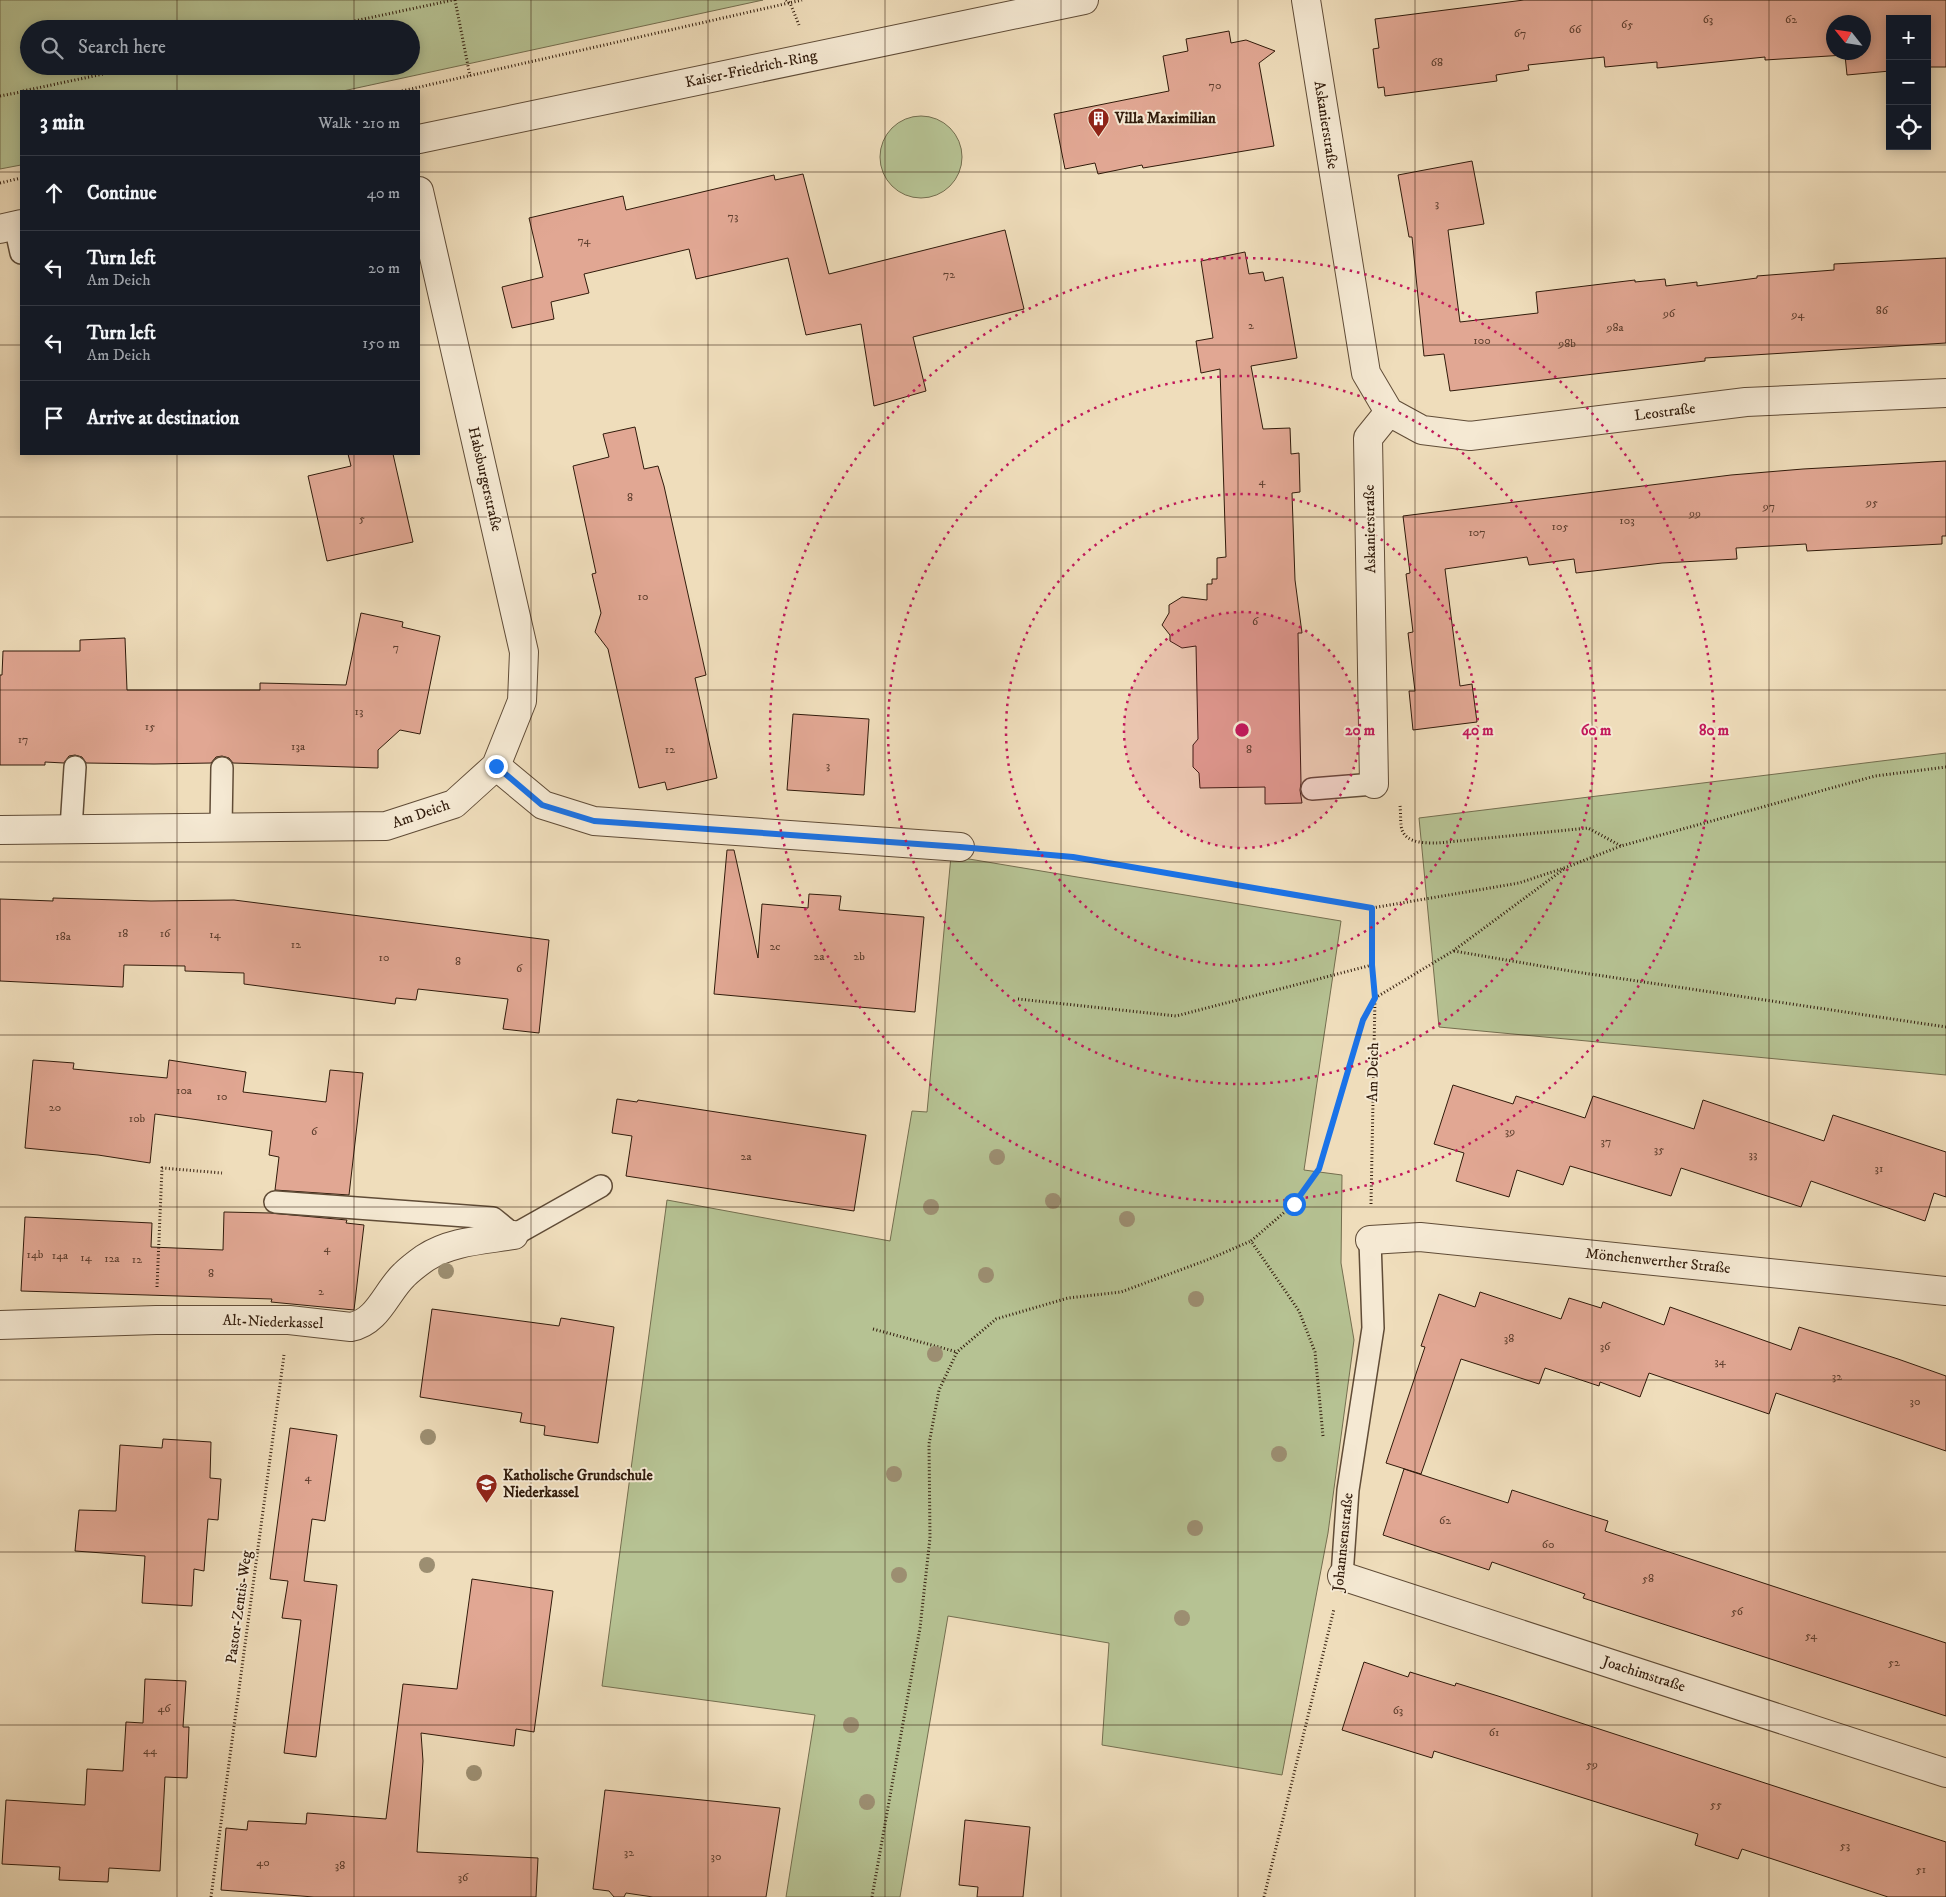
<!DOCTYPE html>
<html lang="en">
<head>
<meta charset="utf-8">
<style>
	:root { --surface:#171b24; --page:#242831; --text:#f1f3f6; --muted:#9ea1a6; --line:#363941 }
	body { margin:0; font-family:"IM FELL DW Pica",serif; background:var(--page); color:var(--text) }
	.controls { position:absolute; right:15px; top:15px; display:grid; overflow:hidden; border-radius:0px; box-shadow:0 2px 12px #0003 }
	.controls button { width:45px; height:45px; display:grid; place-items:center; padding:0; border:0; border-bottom:1px solid var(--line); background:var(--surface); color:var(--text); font:25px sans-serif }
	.compass { position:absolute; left:1826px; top:15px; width:45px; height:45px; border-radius:50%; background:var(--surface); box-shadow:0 2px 12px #0003; rotate:300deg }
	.stop { position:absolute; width:15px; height:15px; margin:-11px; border:4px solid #1a73e8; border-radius:50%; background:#fff }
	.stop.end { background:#1a73e8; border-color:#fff; box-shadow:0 1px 5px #0008 }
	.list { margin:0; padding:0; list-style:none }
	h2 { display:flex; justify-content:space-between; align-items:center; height:65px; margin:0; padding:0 20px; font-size:21px }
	h2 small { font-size:16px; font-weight:400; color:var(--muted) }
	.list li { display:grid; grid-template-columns:32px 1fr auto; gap:15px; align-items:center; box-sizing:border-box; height:75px; padding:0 20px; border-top:1px solid var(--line) }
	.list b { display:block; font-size:19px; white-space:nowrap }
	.list p { margin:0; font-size:16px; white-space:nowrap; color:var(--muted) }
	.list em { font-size:16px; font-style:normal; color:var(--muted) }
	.icon { flex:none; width:28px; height:28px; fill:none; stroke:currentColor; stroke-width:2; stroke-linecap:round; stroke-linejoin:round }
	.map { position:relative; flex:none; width:1946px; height:1897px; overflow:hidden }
	.search { position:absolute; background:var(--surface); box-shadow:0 2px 12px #0003; left:20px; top:20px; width:400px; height:55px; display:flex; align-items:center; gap:12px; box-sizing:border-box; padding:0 18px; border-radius:28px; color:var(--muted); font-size:19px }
	.panel { position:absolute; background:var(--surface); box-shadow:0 2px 12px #0003; left:20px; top:90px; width:400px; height:365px; border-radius:0px }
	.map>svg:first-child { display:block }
	.green { fill:#b6c293; stroke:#746e4f; fill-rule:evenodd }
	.building { fill:#e1a793; stroke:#311b0b; fill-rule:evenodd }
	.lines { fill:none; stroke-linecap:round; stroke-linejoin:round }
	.service-casing { stroke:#604c37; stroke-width:24 }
	.minor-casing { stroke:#604c37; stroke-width:30 }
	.path { stroke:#311b0b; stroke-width:3; stroke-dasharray:1 2.5; stroke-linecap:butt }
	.service { stroke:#f5e9d3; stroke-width:21 }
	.minor { stroke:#f5e9d3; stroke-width:28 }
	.tree { fill:#9c8e71 }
	.route { stroke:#1a73e8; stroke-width:6 }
	.grid { fill:none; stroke:#311b0b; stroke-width:1; stroke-opacity:0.55 }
	.ring { fill:none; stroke:#c2185b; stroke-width:2.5; stroke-dasharray:2.5 5 }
	.labels { text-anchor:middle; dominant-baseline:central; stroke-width:4; stroke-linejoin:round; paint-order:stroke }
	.number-label { font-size:12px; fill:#5d3e2d }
	.street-label { font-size:15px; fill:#311b0b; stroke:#f5e9d3 }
	.poi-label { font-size:15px; font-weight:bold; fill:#311b0b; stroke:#f5e9d3; text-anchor:start }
	.centre { fill:#c2185b; stroke:#f5e9d3; stroke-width:2.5 }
	.ring-label { font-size:15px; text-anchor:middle; font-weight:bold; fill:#c2185b; stroke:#f5e9d3; stroke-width:4; stroke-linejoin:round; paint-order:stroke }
</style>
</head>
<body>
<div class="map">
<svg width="1946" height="1897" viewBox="0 0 1946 1897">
	<rect width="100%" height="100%" fill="#efddbb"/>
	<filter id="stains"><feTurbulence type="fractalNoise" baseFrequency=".004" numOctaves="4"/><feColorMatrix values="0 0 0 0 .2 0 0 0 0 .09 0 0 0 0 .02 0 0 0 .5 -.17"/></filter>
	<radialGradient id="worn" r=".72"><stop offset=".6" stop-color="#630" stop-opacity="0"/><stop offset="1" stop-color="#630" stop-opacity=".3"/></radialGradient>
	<!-- green -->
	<path class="green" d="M0 0H763L343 91H21V165L0 169ZM29 29H411V66H29Z
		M880 157a41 41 0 1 1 82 0a41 41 0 1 1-82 0Z
		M1946 753V1075L1439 1027 1419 818Z
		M951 856 1341 921 1304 1170 1342 1175 1341 1263 1354 1340 1328 1533 1282 1775 1102 1745 1109 1643 948 1616 900 1897H786L815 1715 602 1686 667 1200 890 1241 912 1111 927 1112Z"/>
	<!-- building -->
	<path class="building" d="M1524 0H1946V67H1927V19H1890V71L1847 75 1845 55 1765 60V57L1657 68V62L1605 67 1604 57 1528 65 1529 70 1496 75 1497 81 1385 96 1384 87 1378 88 1373 49 1379 48 1375 19ZM1834 22H1864V52H1834Z
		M1229 31 1231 43 1246 40 1275 51 1259 63 1274 146 1143 168 1142 165 1098 174 1095 163 1065 169 1054 114 1169 91 1163 56 1188 51 1186 39Z
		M1472 161 1484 224 1448 230 1460 322 1538 313 1536 292 1635 280V282L1665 279 1666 286 1697 282V286L1757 278V276L1834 270V264L1946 258V343L1705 358V361L1450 391 1444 354 1424 356 1412 237H1409L1398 175Z
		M803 174 829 274 1005 230 1024 309 913 337 926 391 874 406 861 324 806 335 788 258 696 279 689 249 584 274 589 293 551 302 554 319 512 328 502 287 543 277 529 218 623 196 626 210 774 175 775 180Z
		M1245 252 1249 274 1263 272 1265 281 1283 277 1297 358 1251 366 1263 429 1290 428 1291 454 1299 453 1300 492 1292 493 1295 580 1302 633H1298L1301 783 1300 790 1302 803 1265 804V787L1200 788 1199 773 1193 767V745L1198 739 1196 646 1182 648 1170 641V635L1162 625 1169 613V605L1182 597 1207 600V584H1212V579H1217V558L1226 557 1220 369 1201 373 1196 341 1213 338 1201 261Z
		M635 427 644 469 658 466 664 486 706 675 695 678 717 778 667 790 665 782 639 788 608 649 595 632 601 613 592 574 596 573 573 466 609 457 603 434Z
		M348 454H393L413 542 327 561 308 476 351 466Z
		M1946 461V536H1942V544L1807 551 1806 544 1736 548 1737 559 1662 563 1576 573 1574 559 1529 565 1527 557 1445 569 1460 686 1472 684 1477 722 1413 730 1409 691H1415L1408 633 1413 632 1406 574 1410 573 1403 516 1731 475 1803 469Z
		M361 613 403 622 402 627 440 636 420 734 400 730 378 750V768L233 763 229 758 222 756 216 757 211 763 154 764 86 763 82 757 75 755 69 756 64 763 45 762V765H0V675H2L3 651H80V640L125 638 127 690H260V683L346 685Z
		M793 714 869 719 864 795 787 790Z
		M727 850H734L758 958 762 904 808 908 809 894 841 896 839 910 924 917 915 1012 714 994Z
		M53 898 151 901 234 900 549 940 539 1033 503 1029 508 999 418 989 416 1000 396 998 395 1004 244 984V973L185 971V966L124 965 123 987 0 981V899L53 901Z
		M33 1060 74 1063 73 1069 167 1078 169 1060 246 1072 243 1092 326 1102 330 1070 363 1073 349 1195 275 1190 279 1157 269 1155 272 1131 199 1120 155 1114 150 1163 98 1155 25 1148Z
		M1453 1085 1513 1104 1516 1096 1585 1118 1593 1096 1694 1129 1703 1100 1824 1141 1833 1115 1946 1152V1197L1934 1193 1925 1221 1811 1181 1801 1207 1681 1168 1671 1196 1570 1166 1563 1185 1517 1170 1509 1197 1456 1181 1464 1153 1434 1144Z
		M617 1099 637 1102 638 1100 866 1135 854 1211 626 1176 632 1136 612 1133Z
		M224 1212 270 1213 347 1220 346 1223 364 1225 354 1310 271 1302 272 1299 21 1291 25 1217 152 1223 151 1247 223 1250Z
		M1480 1292 1561 1319 1569 1298 1601 1308 1603 1302 1664 1325 1670 1307 1791 1350 1799 1327 1898 1359 1946 1376V1451L1776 1393 1769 1414 1649 1373 1640 1397 1600 1382 1599 1386 1545 1368 1539 1384 1461 1359 1421 1474 1386 1463 1425 1347 1421 1346 1439 1294 1475 1307Z
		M432 1309 559 1326 561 1318 614 1327 598 1443 544 1435 545 1426 520 1422 522 1413 420 1397Z
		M290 1428 337 1435 325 1521 312 1519 304 1581 337 1585 316 1757 284 1753 301 1620 282 1618 288 1581 270 1579Z
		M163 1439 211 1442 210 1478 221 1479 218 1520 208 1519 204 1571 194 1569 192 1606 142 1603 145 1556 75 1551 79 1510 116 1511 120 1445 162 1448Z
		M1404 1469 1508 1503 1512 1490 1573 1510 1608 1521 1605 1531 1946 1643V1716L1583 1598 1585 1594 1492 1562 1489 1570 1383 1535Z
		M472 1579 553 1591 534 1732 516 1729 514 1746 421 1733 423 1761 417 1852 538 1858 536 1897H314L221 1890 226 1828 247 1830 248 1821 306 1824 307 1813 386 1819 403 1684 457 1689Z
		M1364 1662 1408 1677 1410 1672 1455 1686 1456 1683 1498 1696 1946 1842V1897H1888L1742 1849 1738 1859 1695 1845 1698 1834 1434 1751 1432 1758 1342 1730Z
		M145 1679 186 1681 183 1727H189L187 1778 165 1777 160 1871 109 1868 108 1882 59 1880 60 1867 2 1864 6 1800 85 1805 87 1769 123 1771 126 1722 143 1723Z
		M605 1790 780 1808 766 1897H653L626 1893 624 1897H614L609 1891 593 1889Z
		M965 1820 1030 1827 1023 1897H977L978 1887 959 1885Z"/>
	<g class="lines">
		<defs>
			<path id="service" d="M15 226 21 253
				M1312 789 1374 784
				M221 827 222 768
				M71 828 75 767
				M275 1202 493 1218 514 1235 601 1186
				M1342 1576 1348 1490 1373 1328 1370 1240"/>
			<path id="minor" d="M1306 0 1366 373 1389 412
				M419 139 1084 0
				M0 229 21 224
				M1389 412 1422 430 1470 436 1746 402 1946 393
				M496 766 543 805 594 821 960 847
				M1374 784 1368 438 1389 412
				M0 830 386 826 454 804 496 766 522 701 524 652 419 191
				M1370 1240 1420 1237 1946 1291
				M0 1325 156 1320H289L351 1327C378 1322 386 1292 404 1275 410 1269 418 1263 425 1258 451 1241 484 1240 514 1235
				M1342 1576 1946 1773"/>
		</defs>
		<!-- service casing -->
		<use href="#service" class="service-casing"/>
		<!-- minor casing -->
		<use href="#minor" class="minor-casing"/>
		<!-- path -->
		<path class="path" d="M455 0 470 76
			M786 0 790 3 799 25
			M317 29 453 0
			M23 91 141 66
			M402 91 802 0
			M0 96 21 92
			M0 183 21 178
			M1400 806C1401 813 1400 824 1402 830 1407 844 1427 843 1438 843L1588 828 1621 846
			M992 850 1073 857 1372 908 1519 883 1567 867 1621 846 1875 776 1946 767
			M1454 951 1570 971 1946 1027
			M1018 999 1176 1016 1372 965
			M1371 1204 1375 998 1372 965V908
			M157 1287 162 1168 222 1173
			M873 1329 957 1352
			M1323 1436 1315 1352 1299 1311 1251 1241 1294 1204 1319 1169 1363 1020 1375 998 1453 951 1564 869
			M211 1897 284 1355
			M872 1897 920 1628 930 1538 929 1444 939 1390 957 1352 996 1319 1068 1298 1121 1292 1207 1260 1251 1241
			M1264 1897 1334 1609"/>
		<!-- service -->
		<use href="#service" class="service"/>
		<!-- minor -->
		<use href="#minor" class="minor"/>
	</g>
	<!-- trees -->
	<g class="tree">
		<circle cx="997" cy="1157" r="8"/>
		<circle cx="1053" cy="1201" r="8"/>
		<circle cx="931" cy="1207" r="8"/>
		<circle cx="1127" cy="1219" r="8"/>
		<circle cx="446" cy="1271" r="8"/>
		<circle cx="986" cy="1275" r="8"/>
		<circle cx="1196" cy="1299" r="8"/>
		<circle cx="935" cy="1354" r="8"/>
		<circle cx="428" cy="1437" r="8"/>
		<circle cx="1279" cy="1454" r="8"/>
		<circle cx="894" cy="1474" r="8"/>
		<circle cx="1195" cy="1528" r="8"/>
		<circle cx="427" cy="1565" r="8"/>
		<circle cx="899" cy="1575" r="8"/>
		<circle cx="1182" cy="1618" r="8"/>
		<circle cx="851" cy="1725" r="8"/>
		<circle cx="474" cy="1773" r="8"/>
		<circle cx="867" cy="1802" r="8"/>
	</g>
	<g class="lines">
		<!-- route -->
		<path class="route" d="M496 766 542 805 594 821 960 847 1073 857 1372 908V965L1375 998 1363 1020 1319 1169 1294 1204"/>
	</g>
	<!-- grid -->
	<path class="grid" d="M177 0V29M354 0V29M531 0V1897M708 0V1897M885 0V1897M1061 0V1897M1238 0V1897M1415 0V1897M1592 0V1897M1769 0V1897M177 66V91M354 66V91M0 172H21M419 172H1946M0 345H21M419 345H1946M177 454V1897M354 454V1897M0 517H1946M0 690H1946M0 862H1946M0 1035H1946M0 1207H1946M0 1380H1946M0 1552H1946M0 1725H1946"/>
	<!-- distance rings -->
	<circle cx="1242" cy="730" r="118" fill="#c2185b" fill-opacity=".12"/>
	<g class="ring">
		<circle cx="1242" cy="730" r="118"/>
		<circle cx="1242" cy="730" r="236"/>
		<circle cx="1242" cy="730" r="354"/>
		<circle cx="1242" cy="730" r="472"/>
	</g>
	<!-- icons -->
	<defs>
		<symbol id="building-pin" viewBox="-11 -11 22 30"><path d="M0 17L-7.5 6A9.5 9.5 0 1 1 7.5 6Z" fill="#8f2418" stroke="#f5e9d3"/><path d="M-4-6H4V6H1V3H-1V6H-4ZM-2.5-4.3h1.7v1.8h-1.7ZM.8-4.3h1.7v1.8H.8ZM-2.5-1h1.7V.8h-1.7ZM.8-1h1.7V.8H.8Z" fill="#fff"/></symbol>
		<symbol id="school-pin" viewBox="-11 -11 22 30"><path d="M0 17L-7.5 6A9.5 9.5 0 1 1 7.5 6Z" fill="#8f2418" stroke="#f5e9d3"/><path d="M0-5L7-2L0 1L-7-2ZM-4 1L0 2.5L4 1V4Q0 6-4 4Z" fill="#fff"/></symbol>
	</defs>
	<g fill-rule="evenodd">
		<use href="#building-pin" x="1086" y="106" width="25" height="34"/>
		<use href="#school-pin" x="474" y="1472" width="25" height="34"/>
	</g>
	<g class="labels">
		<!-- number labels -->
		<g class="number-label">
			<text x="1708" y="19">63</text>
			<text x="1791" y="19">62</text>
			<text x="1627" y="24">65</text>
			<text x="1575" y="29">66</text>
			<text x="1520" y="33">67</text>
			<text x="1437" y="62">68</text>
			<text x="1215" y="85">70</text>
			<text x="1437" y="203">3</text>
			<text x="733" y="216">73</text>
			<text x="584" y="240">74</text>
			<text x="949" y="274">72</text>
			<text x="1882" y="310">86</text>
			<text x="1669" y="313">96</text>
			<text x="1798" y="314">94</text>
			<text x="1251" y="325">2</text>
			<text x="1615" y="327">98a</text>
			<text x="1482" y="340">100</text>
			<text x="1567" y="343">98b</text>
			<text x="1262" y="481">4</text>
			<text x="630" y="497">8</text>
			<text x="1872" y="502">95</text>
			<text x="1769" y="506">97</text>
			<text x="1695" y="513">99</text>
			<text x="362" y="518">5</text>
			<text x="1627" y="520">103</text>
			<text x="1560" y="526">105</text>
			<text x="1477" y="532">107</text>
			<text x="643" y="596">10</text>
			<text x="1255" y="621">6</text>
			<text x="396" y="647">7</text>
			<text x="359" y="711">13</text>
			<text x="150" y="726">15</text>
			<text x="23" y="739">17</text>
			<text x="298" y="746">13a</text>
			<text x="670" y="749">12</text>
			<text x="1249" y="749">8</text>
			<text x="828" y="765">3</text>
			<text x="123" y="933">18</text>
			<text x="165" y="933">16</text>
			<text x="215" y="934">14</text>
			<text x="63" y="936">18a</text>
			<text x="296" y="944">12</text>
			<text x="775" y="946">2c</text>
			<text x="819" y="956">2a</text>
			<text x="859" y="956">2b</text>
			<text x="384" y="957">10</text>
			<text x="458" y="961">8</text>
			<text x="519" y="968">6</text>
			<text x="184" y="1090">10a</text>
			<text x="222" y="1096">10</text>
			<text x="55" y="1107">20</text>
			<text x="137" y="1118">10b</text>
			<text x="314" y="1131">6</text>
			<text x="1510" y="1131">39</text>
			<text x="1606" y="1141">37</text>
			<text x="1659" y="1149">35</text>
			<text x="1753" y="1154">33</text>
			<text x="746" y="1156">2a</text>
			<text x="1879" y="1168">31</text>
			<text x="327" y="1248">4</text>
			<text x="35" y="1254">14b</text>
			<text x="60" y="1255">14a</text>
			<text x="86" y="1257">14</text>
			<text x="112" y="1258">12a</text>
			<text x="137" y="1259">12</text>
			<text x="211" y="1273">8</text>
			<text x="321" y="1291">2</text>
			<text x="1509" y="1338">38</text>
			<text x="1605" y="1346">36</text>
			<text x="1720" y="1361">34</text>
			<text x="1837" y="1376">32</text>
			<text x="1915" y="1401">30</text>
			<text x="308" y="1477">4</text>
			<text x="1445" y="1520">62</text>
			<text x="1548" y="1544">60</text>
			<text x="1648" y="1578">58</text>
			<text x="1737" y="1611">56</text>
			<text x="1811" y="1635">54</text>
			<text x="1894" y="1662">52</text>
			<text x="164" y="1708">46</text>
			<text x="1398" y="1710">63</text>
			<text x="1494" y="1732">61</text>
			<text x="150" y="1750">44</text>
			<text x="1592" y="1764">59</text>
			<text x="1716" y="1804">55</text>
			<text x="1845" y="1845">53</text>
			<text x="629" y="1852">32</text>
			<text x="716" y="1856">30</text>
			<text x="263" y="1862">40</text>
			<text x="340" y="1865">38</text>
			<text x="1921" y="1869">51</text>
			<text x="463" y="1877">36</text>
		</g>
		<!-- street labels -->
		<g class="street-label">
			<text transform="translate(751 69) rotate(-12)">Kaiser-Friedrich-Ring</text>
			<text transform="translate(1326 125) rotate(81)">Askanierstraße</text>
			<text transform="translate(1665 412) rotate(-7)">Leostraße</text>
			<text transform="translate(485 479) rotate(77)">Habsburgerstraße</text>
			<text transform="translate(1370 529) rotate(-91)">Askanierstraße</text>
			<text transform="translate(421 814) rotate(-19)">Am Deich</text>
			<text transform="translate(1373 1072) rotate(-89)">Am Deich</text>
			<text transform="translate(1658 1261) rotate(6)">Mönchenwerther Straße</text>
			<text transform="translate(273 1322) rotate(2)">Alt-Niederkassel</text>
			<text transform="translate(1343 1542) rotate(-84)">Johannsenstraße</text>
			<text transform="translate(239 1607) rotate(-82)">Pastor-Zentis-Weg</text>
			<text transform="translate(1644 1674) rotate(18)">Joachimstraße</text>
		</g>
		<!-- poi labels -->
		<g class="poi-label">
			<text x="1115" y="118">Villa Maximilian</text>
			<text x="503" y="1475">Katholische Grundschule<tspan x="503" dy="17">Niederkassel</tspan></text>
		</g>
	</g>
	<circle cx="1242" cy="730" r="8" class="centre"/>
	<g class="ring-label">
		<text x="1360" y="735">20 m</text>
		<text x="1478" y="735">40 m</text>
		<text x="1596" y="735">60 m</text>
		<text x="1714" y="735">80 m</text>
	</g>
	<rect width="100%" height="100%" filter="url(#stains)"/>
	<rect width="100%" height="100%" fill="url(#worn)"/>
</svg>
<div class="controls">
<button>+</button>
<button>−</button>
<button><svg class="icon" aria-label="locate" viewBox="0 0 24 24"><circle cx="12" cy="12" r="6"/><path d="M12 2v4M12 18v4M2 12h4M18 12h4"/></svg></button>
</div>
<svg class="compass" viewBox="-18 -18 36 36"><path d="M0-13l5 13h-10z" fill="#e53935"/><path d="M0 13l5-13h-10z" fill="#9ea1a6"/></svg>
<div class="stop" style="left:1294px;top:1204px"></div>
<div class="stop end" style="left:496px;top:766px"></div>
<div class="search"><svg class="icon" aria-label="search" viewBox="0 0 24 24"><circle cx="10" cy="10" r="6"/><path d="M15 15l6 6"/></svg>Search here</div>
<section class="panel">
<h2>3 min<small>Walk · 210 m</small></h2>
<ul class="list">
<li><svg class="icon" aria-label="ahead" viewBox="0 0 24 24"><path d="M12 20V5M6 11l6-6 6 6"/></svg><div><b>Continue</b></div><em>40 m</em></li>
<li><svg class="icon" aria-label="left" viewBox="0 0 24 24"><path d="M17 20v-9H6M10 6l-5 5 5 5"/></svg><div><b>Turn left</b><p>Am Deich</p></div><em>20 m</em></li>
<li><svg class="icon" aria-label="left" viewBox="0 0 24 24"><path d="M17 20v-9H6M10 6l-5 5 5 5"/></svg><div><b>Turn left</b><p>Am Deich</p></div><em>150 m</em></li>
<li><svg class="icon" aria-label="arrive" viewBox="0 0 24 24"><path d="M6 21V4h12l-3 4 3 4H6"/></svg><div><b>Arrive at destination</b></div></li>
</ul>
</section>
</div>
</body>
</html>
